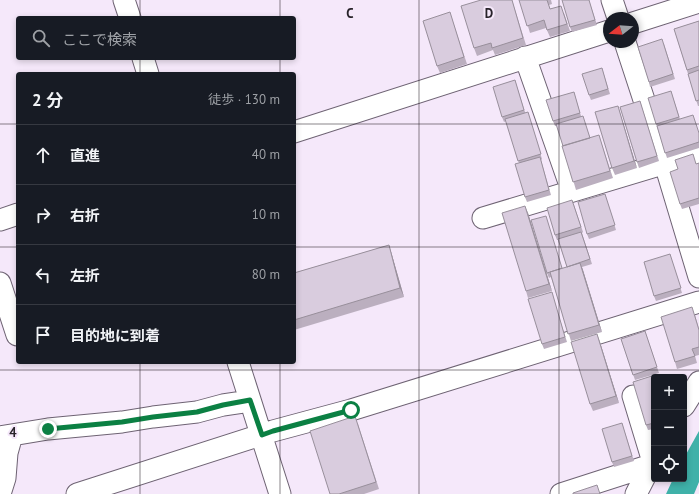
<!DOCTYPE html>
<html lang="ja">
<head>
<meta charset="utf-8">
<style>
	:root { --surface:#171b24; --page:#242831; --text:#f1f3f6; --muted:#9ea1a6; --line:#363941 }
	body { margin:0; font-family:"PT Sans","Noto Sans JP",sans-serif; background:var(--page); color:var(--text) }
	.controls { position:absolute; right:12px; bottom:12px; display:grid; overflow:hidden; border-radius:4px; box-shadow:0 2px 6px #0003 }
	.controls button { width:36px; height:36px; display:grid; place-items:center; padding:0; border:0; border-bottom:1px solid var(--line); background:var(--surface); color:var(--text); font:20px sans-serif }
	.compass { position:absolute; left:603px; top:12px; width:36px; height:36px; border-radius:50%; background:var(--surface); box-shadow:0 2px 6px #0003; rotate:253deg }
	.stop { position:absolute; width:12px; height:12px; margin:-9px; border:3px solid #0b8043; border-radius:50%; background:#fff }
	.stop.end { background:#0b8043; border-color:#fff; box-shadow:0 1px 4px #0008 }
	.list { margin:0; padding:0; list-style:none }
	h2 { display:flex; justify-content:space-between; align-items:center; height:52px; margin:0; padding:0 16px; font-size:17px }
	h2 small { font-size:13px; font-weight:400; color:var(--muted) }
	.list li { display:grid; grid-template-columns:26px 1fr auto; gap:12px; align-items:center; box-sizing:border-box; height:60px; padding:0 16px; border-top:1px solid var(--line) }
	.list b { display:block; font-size:15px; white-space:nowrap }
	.list em { font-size:13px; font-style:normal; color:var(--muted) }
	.icon { flex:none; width:22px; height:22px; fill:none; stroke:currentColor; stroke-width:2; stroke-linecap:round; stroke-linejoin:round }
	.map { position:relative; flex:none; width:699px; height:494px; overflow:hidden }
	.search { position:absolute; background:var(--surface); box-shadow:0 2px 6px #0003; left:16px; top:16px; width:280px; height:44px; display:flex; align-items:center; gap:10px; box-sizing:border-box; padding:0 14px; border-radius:4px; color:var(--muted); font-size:15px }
	.panel { position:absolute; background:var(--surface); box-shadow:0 2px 6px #0003; left:16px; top:72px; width:280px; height:292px; border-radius:4px }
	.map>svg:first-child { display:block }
	.water { fill:#3fb1a9 }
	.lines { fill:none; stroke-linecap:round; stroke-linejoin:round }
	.minor-casing { stroke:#6e6373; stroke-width:23 }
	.minor { stroke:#fff; stroke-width:21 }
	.wall { fill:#bbafbf }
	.shaded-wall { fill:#988f9b }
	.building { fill:#d9ccde; stroke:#988f9b }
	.route { stroke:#0b8043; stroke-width:5 }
	.grid { fill:none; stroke:#28232a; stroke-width:1; stroke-opacity:0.55 }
	.grid-label { font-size:13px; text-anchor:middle; font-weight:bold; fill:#28232a; stroke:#f5e8fa; stroke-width:4; stroke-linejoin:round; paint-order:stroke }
</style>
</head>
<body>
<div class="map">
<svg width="699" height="494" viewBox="0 0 699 494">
	<rect width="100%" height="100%" fill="#f5e8fa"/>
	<!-- water -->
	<path class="water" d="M699 431V482L694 494H666L673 479H684V458Z"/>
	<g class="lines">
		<defs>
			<path id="minor" d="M124 0 130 18
				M612 0 618 18
				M633 23 699 2
				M625 42 665 164 699 277
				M525 57 572 191
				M143 58 148 74
				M294 132 609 31
				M483 218 699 153
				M0 220 18 214
				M0 283 17 335
				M238 362 280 494
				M633 396 653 462
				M684 406 699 382
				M0 437 48 429 122 422 153 417 197 412 223 405 250 401
				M0 494 5 478 7 453 12 435
				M77 494 273 431 351 410 699 302
				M561 494 651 465
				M636 494 654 459"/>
		</defs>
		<!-- minor casing -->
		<use href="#minor" class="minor-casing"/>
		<!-- minor -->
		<use href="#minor" class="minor"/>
	</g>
	<!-- wall -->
	<path class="wall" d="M481 0H512L526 45 495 55 493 50 477 56 474 48Z
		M520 0H551L552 4 549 5 550 9 564 13 570 31 550 37 546 28 530 33Z
		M589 0 597 25 572 32 570 27Z
		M452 19 467 64 440 73 437 66Z
		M699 21V106H698L674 29Z
		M664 44 675 79 650 87 649 82Z
		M602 68 610 94 591 100 589 95Z
		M515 80 525 112 529 117 542 159 541 160 551 195 527 202 525 197 519 163 506 121 504 122 502 117Z
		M671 91 680 119 699 132V148L667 158 656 124Z
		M574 92 581 116 590 137 601 142 613 178 576 190 557 126H555L553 121Z
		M640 101 659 161 639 168 637 162Z
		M618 106 637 168 615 175 612 168Z
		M696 164H699V204L682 209 680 204Z
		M605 194 616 230 589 239 587 234Z
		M574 205 583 232 582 233 592 264 582 267 602 332 571 341 551 277 549 278 547 273 567 267 558 240H557L555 235Z
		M528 213 552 291 528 298 526 291Z
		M389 245 392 255 404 297 294 330V273Z
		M670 254 682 293 656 301 654 296Z
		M553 297 567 342 544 349 542 344Z
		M695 315 699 329V355L695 356 697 363 677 369 675 362Z
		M645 331 659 373 635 380 621 339Z
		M597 334 619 403 593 411 590 404Z
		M654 377V429L648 430 646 425Z
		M622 423 634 461 614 467 612 462Z
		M358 424 379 489 364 494H330Z"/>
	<!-- shaded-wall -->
	<path class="shaded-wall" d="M618 106 620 113 637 168 634 161Z
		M525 206 528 213 552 291 549 284Z
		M389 245 392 255 404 297 400 288Z
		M580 263 583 270 602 332 599 325Z
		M597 334 600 342 619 403 616 396Z"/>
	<!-- building -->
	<path class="building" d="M481 0H512L523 38 492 48 491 43 474 48 461 6Z
		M519 0H547L550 9 561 6 567 24 547 30 544 20 527 26Z
		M562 0H589L595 20 570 27Z
		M450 12 464 57 437 66 423 21Z
		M699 21V66L687 70 674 29Z
		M662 39 673 74 649 82 638 47Z
		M602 68 608 89 589 95 582 74Z
		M699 70V100L696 101 688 74Z
		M515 80 524 110 502 117 493 87Z
		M671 91 679 117 656 124 648 98Z
		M574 92 580 113 553 121 546 100Z
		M640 101 657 156 637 162 620 107Z
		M618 106 634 161 612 168 595 112Z
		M528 112 541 154 518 161 505 119Z
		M693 115 699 133V142L665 153 657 126Z
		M583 116 590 138 563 146 556 124Z
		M599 135 610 171 573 182 562 146Z
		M693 154 696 164 699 163V198L680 204 670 172 678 169 675 160Z
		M540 157 549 190 525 197 515 164Z
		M605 194 615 225 587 234 578 202Z
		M572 200 581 227 555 235 547 208Z
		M525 206 549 284 526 291 502 213Z
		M546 216 562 268 547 273 531 220Z
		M581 232 590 259 567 267 558 239Z
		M389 245 400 288 294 320V273Z
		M670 254 681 288 654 296 644 262Z
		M580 263 599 325 568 334 550 272Z
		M552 292 565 337 542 344 528 299Z
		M692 307 699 330V347L692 349 695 356 675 362 661 317Z
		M645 331 657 367 633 375 621 339Z
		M597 334 616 396 590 404 571 342Z
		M655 375V377H654V423L646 425 633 382Z
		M355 416 376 482 339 494H330L310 431Z
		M622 423 632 456 612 462 602 429Z
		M597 485 600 494H573V493Z"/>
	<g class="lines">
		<!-- route -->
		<path class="route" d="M48 429 122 422 153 417 197 412 223 405 250 400 262 435 273 431 351 410"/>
	</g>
	<!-- grid -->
	<path class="grid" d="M140 0V18M280 0V18M419 0V494M559 0V494M140 58V74M280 58V74M0 124H18M294 124H699M0 247H18M294 247H699M140 362V494M280 362V494M0 370H699"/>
	<g class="grid-label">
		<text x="350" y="18">C</text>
		<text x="489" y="18">D</text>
		<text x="13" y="437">4</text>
	</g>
</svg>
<div class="controls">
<button>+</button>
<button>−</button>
<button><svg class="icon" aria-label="locate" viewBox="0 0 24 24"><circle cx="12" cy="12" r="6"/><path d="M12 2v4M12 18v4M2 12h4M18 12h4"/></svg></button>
</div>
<svg class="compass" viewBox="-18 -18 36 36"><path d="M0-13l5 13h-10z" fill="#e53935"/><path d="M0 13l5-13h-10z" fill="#9ea1a6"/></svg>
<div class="stop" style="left:351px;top:410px"></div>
<div class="stop end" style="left:48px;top:429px"></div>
<div class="search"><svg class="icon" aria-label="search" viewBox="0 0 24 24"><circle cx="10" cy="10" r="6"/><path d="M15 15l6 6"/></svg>ここで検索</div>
<section class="panel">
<h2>2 分<small>徒歩 · 130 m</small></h2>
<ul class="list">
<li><svg class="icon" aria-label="ahead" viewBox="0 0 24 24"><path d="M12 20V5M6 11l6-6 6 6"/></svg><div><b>直進</b></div><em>40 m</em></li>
<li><svg class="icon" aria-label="right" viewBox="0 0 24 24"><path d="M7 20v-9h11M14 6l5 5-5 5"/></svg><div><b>右折</b></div><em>10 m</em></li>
<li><svg class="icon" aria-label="left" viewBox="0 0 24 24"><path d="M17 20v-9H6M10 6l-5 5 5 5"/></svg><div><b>左折</b></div><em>80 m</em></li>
<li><svg class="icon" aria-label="arrive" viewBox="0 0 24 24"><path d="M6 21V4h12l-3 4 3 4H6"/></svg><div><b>目的地に到着</b></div></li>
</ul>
</section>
</div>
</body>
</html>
